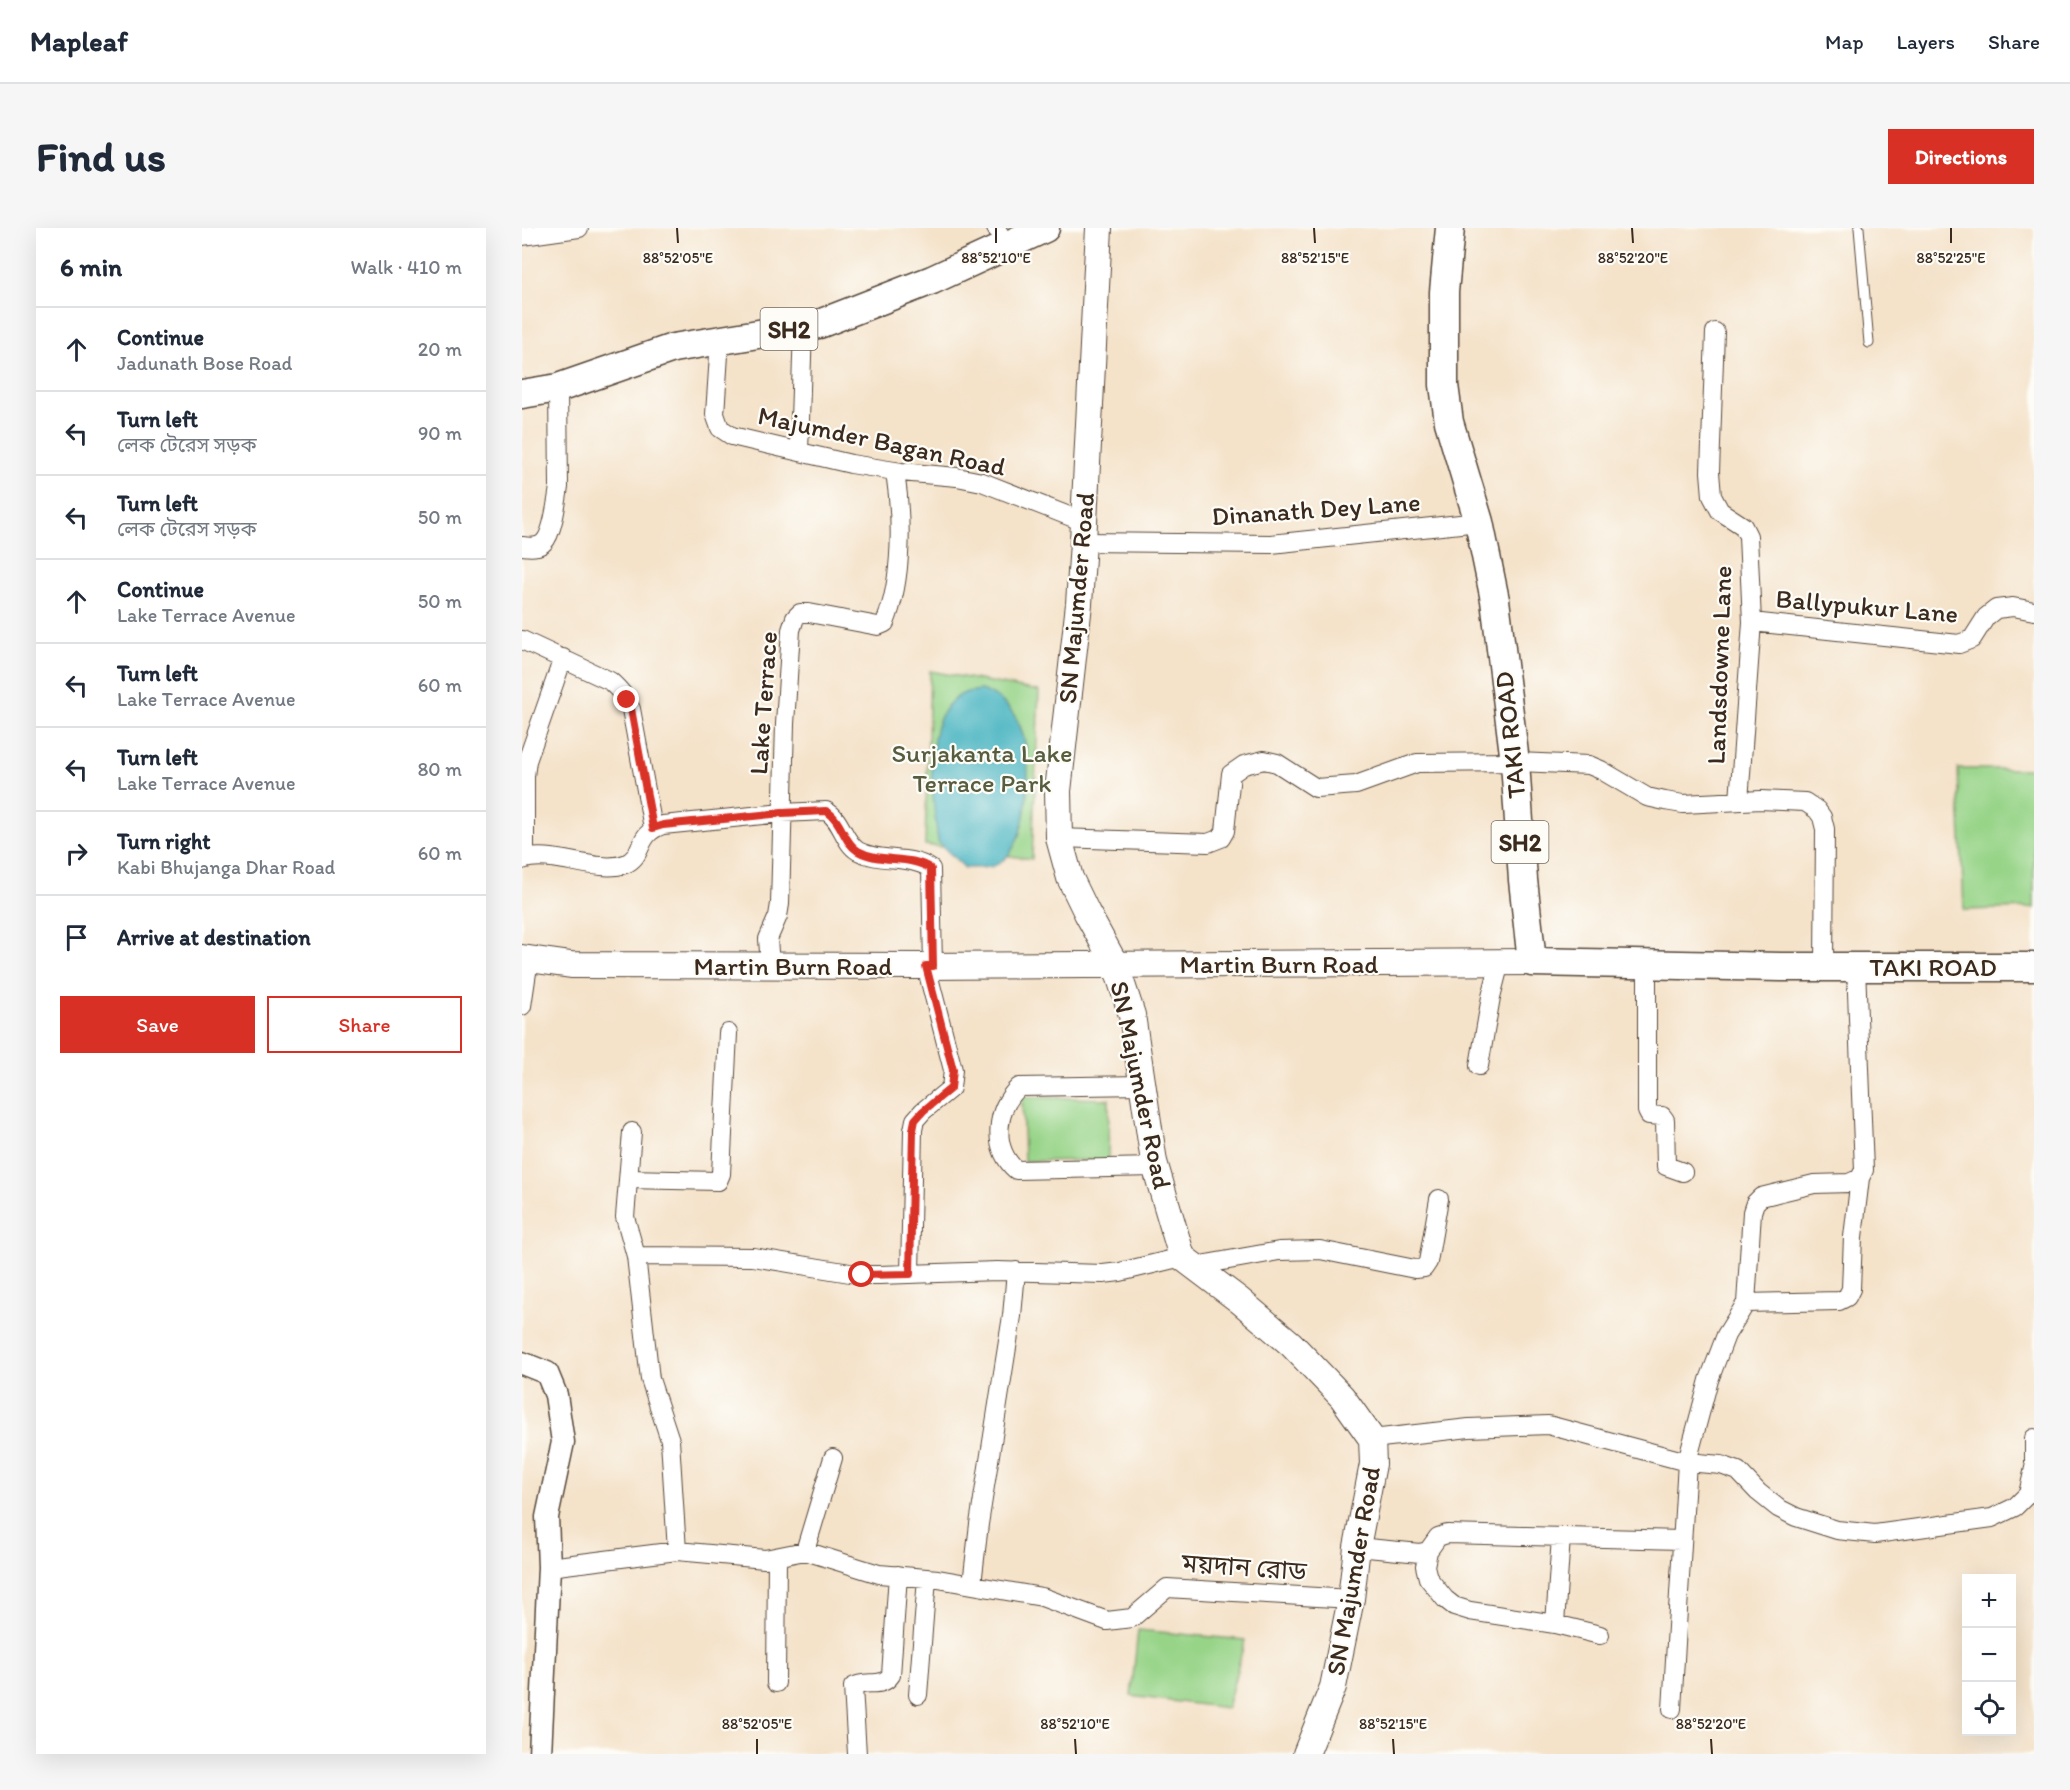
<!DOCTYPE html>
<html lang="en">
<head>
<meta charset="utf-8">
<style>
	:root { --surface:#fff; --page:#f6f6f7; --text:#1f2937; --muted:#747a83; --line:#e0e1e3; --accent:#d93025 }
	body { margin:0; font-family:Itim,"Noto Sans Bengali",sans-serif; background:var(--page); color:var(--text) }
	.controls { position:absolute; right:18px; bottom:18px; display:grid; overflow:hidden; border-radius:0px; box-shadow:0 6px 24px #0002 }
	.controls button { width:54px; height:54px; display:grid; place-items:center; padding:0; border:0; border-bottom:2px solid var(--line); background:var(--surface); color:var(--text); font:30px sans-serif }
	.stop { position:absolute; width:18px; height:18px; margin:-14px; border:4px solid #d93025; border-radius:50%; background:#fff }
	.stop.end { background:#d93025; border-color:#fff; box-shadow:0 2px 6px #0008 }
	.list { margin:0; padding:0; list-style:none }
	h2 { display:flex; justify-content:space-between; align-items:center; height:78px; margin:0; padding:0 24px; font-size:26px }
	h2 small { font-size:20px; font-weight:400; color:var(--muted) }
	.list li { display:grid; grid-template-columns:39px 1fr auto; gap:18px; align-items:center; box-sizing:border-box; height:84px; padding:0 24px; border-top:2px solid var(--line) }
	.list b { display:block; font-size:22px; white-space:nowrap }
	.list p { margin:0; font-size:20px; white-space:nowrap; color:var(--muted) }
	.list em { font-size:20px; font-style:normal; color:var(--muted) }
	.actions { display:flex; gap:12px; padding:18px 24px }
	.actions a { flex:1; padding:14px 0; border:2px solid var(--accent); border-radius:0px; text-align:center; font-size:21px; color:var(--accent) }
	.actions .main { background:var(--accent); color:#fff }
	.icon { flex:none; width:33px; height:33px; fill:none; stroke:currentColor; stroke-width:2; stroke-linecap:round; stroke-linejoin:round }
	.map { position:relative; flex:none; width:1512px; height:1526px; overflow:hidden; border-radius:0px }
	header { display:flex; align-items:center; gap:36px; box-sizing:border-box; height:84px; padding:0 30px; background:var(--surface); border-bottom:2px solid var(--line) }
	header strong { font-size:28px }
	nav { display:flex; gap:33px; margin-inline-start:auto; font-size:21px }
	.intro { display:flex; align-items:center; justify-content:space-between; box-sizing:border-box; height:144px; padding:0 36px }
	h1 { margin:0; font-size:42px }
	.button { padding:15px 27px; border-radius:0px; background:var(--accent); color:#fff; font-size:21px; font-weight:700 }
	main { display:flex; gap:36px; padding:0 36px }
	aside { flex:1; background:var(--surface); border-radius:0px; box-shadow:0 6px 24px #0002 }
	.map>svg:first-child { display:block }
	.green { fill:#97d488; stroke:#697f53; stroke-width:1.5 }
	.water { fill:#46b4c1; stroke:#406f70; stroke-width:1.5 }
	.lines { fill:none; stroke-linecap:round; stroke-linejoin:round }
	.service-casing { stroke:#574638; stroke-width:11 }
	.minor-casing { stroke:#574638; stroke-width:20 }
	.tertiary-casing { stroke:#574638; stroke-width:25 }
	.secondary-casing { stroke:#574638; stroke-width:28 }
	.primary-casing { stroke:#574638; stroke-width:31 }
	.service { stroke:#fff; stroke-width:9 }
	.minor { stroke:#fff; stroke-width:18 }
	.tertiary { stroke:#fff; stroke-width:22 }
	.secondary { stroke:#fff; stroke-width:26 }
	.primary { stroke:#fff; stroke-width:28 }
	.route { stroke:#d93025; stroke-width:8 }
	.ticks { fill:none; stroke:#3b2a1e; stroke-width:2 }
	.labels { text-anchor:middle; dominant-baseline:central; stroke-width:4.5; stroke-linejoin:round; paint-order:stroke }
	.shield { fill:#fdfcf7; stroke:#75695f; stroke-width:1.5 }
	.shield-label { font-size:24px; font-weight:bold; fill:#3b2a1e }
	.street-label { font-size:26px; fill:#3b2a1e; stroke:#fdfcf7 }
	.park-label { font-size:26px; fill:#575d3e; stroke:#fdfcf7 }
	.ticks-label { font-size:15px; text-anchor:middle; fill:#3b2a1e; stroke:#fdfcf7; stroke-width:4.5; stroke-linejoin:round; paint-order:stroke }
</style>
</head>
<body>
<header>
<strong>Mapleaf</strong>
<nav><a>Map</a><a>Layers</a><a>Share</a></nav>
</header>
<div class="intro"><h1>Find us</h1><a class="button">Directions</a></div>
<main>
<aside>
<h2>6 min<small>Walk · 410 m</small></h2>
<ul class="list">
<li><svg class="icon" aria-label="ahead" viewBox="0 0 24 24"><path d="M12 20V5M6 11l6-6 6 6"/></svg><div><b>Continue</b><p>Jadunath Bose Road</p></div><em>20 m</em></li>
<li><svg class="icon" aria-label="left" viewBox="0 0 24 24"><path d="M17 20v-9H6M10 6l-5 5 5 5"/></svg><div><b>Turn left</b><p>লেক টেরেস সড়ক</p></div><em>90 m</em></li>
<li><svg class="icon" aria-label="left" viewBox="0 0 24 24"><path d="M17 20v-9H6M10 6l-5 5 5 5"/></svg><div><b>Turn left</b><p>লেক টেরেস সড়ক</p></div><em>50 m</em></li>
<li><svg class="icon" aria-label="ahead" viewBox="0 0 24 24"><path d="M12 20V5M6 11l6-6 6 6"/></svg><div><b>Continue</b><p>Lake Terrace Avenue</p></div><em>50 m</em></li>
<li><svg class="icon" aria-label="left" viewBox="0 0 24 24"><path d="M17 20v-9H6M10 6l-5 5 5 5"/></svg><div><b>Turn left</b><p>Lake Terrace Avenue</p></div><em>60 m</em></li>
<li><svg class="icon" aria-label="left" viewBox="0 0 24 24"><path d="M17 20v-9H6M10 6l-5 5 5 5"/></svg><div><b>Turn left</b><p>Lake Terrace Avenue</p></div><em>80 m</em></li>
<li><svg class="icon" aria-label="right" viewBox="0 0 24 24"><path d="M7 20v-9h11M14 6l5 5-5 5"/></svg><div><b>Turn right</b><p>Kabi Bhujanga Dhar Road</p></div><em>60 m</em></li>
<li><svg class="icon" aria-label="arrive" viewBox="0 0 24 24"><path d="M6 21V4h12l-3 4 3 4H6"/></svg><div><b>Arrive at destination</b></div></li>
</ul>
<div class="actions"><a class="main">Save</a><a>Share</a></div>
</aside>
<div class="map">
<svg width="1512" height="1526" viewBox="0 0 1512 1526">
	<rect width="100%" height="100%" fill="#fdfcf7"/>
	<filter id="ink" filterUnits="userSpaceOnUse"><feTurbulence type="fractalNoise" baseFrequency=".0167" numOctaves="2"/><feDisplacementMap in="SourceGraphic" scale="12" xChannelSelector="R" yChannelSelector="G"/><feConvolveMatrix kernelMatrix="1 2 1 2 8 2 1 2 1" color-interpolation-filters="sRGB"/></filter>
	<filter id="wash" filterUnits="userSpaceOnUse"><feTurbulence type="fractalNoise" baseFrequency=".008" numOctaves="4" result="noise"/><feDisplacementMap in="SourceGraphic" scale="24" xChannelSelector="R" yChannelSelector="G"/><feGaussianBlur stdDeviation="1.35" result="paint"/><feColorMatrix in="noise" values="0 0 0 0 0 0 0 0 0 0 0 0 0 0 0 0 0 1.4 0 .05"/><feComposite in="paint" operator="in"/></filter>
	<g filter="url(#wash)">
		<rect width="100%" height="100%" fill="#f4e2c9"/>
		<!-- green -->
		<path class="green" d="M408 443 517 463 510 631 403 617Z
			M1436 541H1512V680L1442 682Z
			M500 869 587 871 586 932 502 933Z
			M616 1402 723 1412 705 1480 609 1468Z"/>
		<!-- water -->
		<path class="water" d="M459 462C480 469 495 485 501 507 511 538 507 614 479 634 469 642 456 639 443 640L416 614C412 574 394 482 445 464 449 463 454 463 459 462Z"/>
	</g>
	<g filter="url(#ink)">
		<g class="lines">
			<defs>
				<path id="service" d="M1337 0 1347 115"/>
				<path id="minor" d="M474 0 484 17
					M0 8 57 0
					M1193 104 1188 244 1190 268 1198 283 1221 298 1226 308 1230 394 1217 573
					M198 112 193 186 198 200 210 208 329 236 379 244 435 249 460 254 562 294
					M277 224 281 98
					M561 314 749 316 957 294
					M0 318C8 319 17 320 22 314 31 305 35 272 37 259L36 160
					M1230 394 1437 416 1450 411 1464 389 1474 381 1491 379 1512 383
					M0 412 88 453C98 462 104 469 109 481L131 600
					M537 610 686 615 699 610 703 603 709 546 722 537 742 532 755 535 794 560 834 557 895 535 993 534 1067 537 1079 542 1125 569 1143 573 1161 576 1239 572 1283 574 1295 582 1300 589 1303 601 1302 738
					M3 631V548L5 533 41 430
					M0 632C28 621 75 646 103 636 123 628 113 606 141 597L260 585 304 583C320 591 321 614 336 623 359 635 387 626 409 641L411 738
					M1125 736V883L1127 887 1140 888 1143 892 1144 938 1161 944
					M248 737 246 711 256 688 258 676 263 496 269 402 273 390 278 385H287L356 398 363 395C381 351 380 290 373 243
					M1334 739 1342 942 1338 950 1327 955 1292 956 1239 969 1233 975 1230 984 1224 1075 1204 1107 1187 1152 1165 1234 1199 1237 1216 1243 1236 1264 1256 1280 1274 1289 1315 1302 1353 1306 1470 1290 1493 1279 1506 1266 1512 1240
					M0 778 7 731
					M957 838 969 769 978 734
					M621 857 497 859C474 881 469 919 494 942L633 939
					M110 904 103 989 114 1028 128 1151 148 1212 155 1323
					M106 951 196 953 199 946 206 805
					M114 1028 231 1029 340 1047H357L475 1043 581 1046 598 1044 660 1029
					M673 1038 757 1023 798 1022 893 1041 902 1040 906 1034 917 971
					M388 1046 391 902 393 892 401 883 429 860 431 842 404 738
					M1224 1075 1317 1073 1325 1069 1329 1061 1331 1009 1338 950
					M1512 1210V1234
					M850 1211 947 1200 1026 1197 1165 1234 1150 1481
					M835 1319 898 1325 906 1323 916 1309 925 1306 1159 1312
					M283 1323 311 1230
					M906 1323 903 1338 906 1350 923 1371 932 1378 948 1383 1033 1396 1078 1407
					M27 1339 155 1323 243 1331 283 1323 357 1346 416 1351 520 1369 585 1393 610 1390 645 1360 829 1371
					M450 1356 457 1296 490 1088 494 1043
					M1033 1396 1039 1309
					M254 1455 255 1329
					M396 1467 405 1350
					M335 1526 331 1459C344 1451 360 1461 369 1447L376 1347"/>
				<path id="tertiary" d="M0 1135 25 1145 34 1167 41 1214 25 1289 27 1339 18 1526"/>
				<path id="secondary" d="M577 0 561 314 557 376 536 563 537 610 548 650 565 685 594 738 610 787 632 934 660 1029 717 1072 769 1116 820 1169 850 1211 851 1236 835 1319 829 1371 811 1459 784 1526
					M0 730 49 737 404 738 1010 734"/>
				<path id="primary" d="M928 0 922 64V157L927 194 957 294 973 372 993 534 1001 652 1010 734 1259 739H1512
					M0 166 36 160 151 120 297 96 410 52 523 0"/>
			</defs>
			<!-- service casing -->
			<use href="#service" class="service-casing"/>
			<!-- minor casing -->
			<use href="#minor" class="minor-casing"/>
			<!-- tertiary casing -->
			<use href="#tertiary" class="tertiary-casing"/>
			<!-- secondary casing -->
			<use href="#secondary" class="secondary-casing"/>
			<!-- primary casing -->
			<use href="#primary" class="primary-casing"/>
			<!-- service -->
			<use href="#service" class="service"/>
			<!-- minor -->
			<use href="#minor" class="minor"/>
			<!-- tertiary -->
			<use href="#tertiary" class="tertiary"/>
			<!-- secondary -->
			<use href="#secondary" class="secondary"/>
			<!-- primary -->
			<use href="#primary" class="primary"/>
		</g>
	</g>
	<g class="lines" filter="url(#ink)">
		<!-- route -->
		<path class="route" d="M105 472 109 481 131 600 141 597 260 585 304 583C320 592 321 614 336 623 359 636 387 626 409 641L411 738H404L431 842 429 860 401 883 393 892 391 902 388 1046 340 1047"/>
	</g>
	<!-- ticks -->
	<path class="ticks" d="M155 0 156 15M474 0V15M792 0 793 15M1110 0 1111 15M1429 0V15M235 1511V1526M553 1511 554 1526M871 1511 872 1526M1189 1511 1190 1526"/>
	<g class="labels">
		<!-- shield labels -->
		<g class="shield">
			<rect x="238.5" y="80" width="57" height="42" rx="4.5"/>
			<rect x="969.5" y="593" width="57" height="42" rx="4.5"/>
		</g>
		<g class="shield-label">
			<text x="267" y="101">SH2</text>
			<text x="998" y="614">SH2</text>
		</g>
		<!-- street labels -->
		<g class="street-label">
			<text transform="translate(360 213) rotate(12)">Majumder Bagan Road</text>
			<text transform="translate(794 281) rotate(-4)">Dinanath Dey Lane</text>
			<text transform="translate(554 370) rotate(-85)">SN Majumder Road</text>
			<text transform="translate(1345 378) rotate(5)">Ballypukur Lane</text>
			<text transform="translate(1197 437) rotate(-88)">Landsdowne Lane</text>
			<text transform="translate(241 475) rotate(-86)">Lake Terrace</text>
			<text transform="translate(988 507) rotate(-96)">TAKI ROAD</text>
			<text x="757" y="736">Martin Burn Road</text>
			<text x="271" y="738">Martin Burn Road</text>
			<text x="1411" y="739">TAKI ROAD</text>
			<text transform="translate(619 857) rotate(78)">SN Majumder Road</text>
			<text transform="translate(722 1339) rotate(4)">ময়দান রোড</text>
			<text transform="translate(831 1343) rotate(-80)">SN Majumder Road</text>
		</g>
		<!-- park labels -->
		<g class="park-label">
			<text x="460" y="525">Surjakanta Lake<tspan x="460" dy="30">Terrace Park</tspan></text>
		</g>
	</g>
	<g class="ticks-label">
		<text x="156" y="35">88°52'05"E</text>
		<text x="474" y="35">88°52'10"E</text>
		<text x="793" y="35">88°52'15"E</text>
		<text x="1111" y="35">88°52'20"E</text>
		<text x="1429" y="35">88°52'25"E</text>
		<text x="235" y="1501">88°52'05"E</text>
		<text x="553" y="1501">88°52'10"E</text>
		<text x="871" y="1501">88°52'15"E</text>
		<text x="1189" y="1501">88°52'20"E</text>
	</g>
</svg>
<div class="controls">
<button>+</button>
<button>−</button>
<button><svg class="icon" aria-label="locate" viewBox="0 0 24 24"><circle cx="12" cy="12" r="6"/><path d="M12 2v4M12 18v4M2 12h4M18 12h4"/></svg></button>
</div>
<div class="stop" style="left:340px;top:1047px"></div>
<div class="stop end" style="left:105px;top:472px"></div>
</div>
</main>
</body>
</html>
